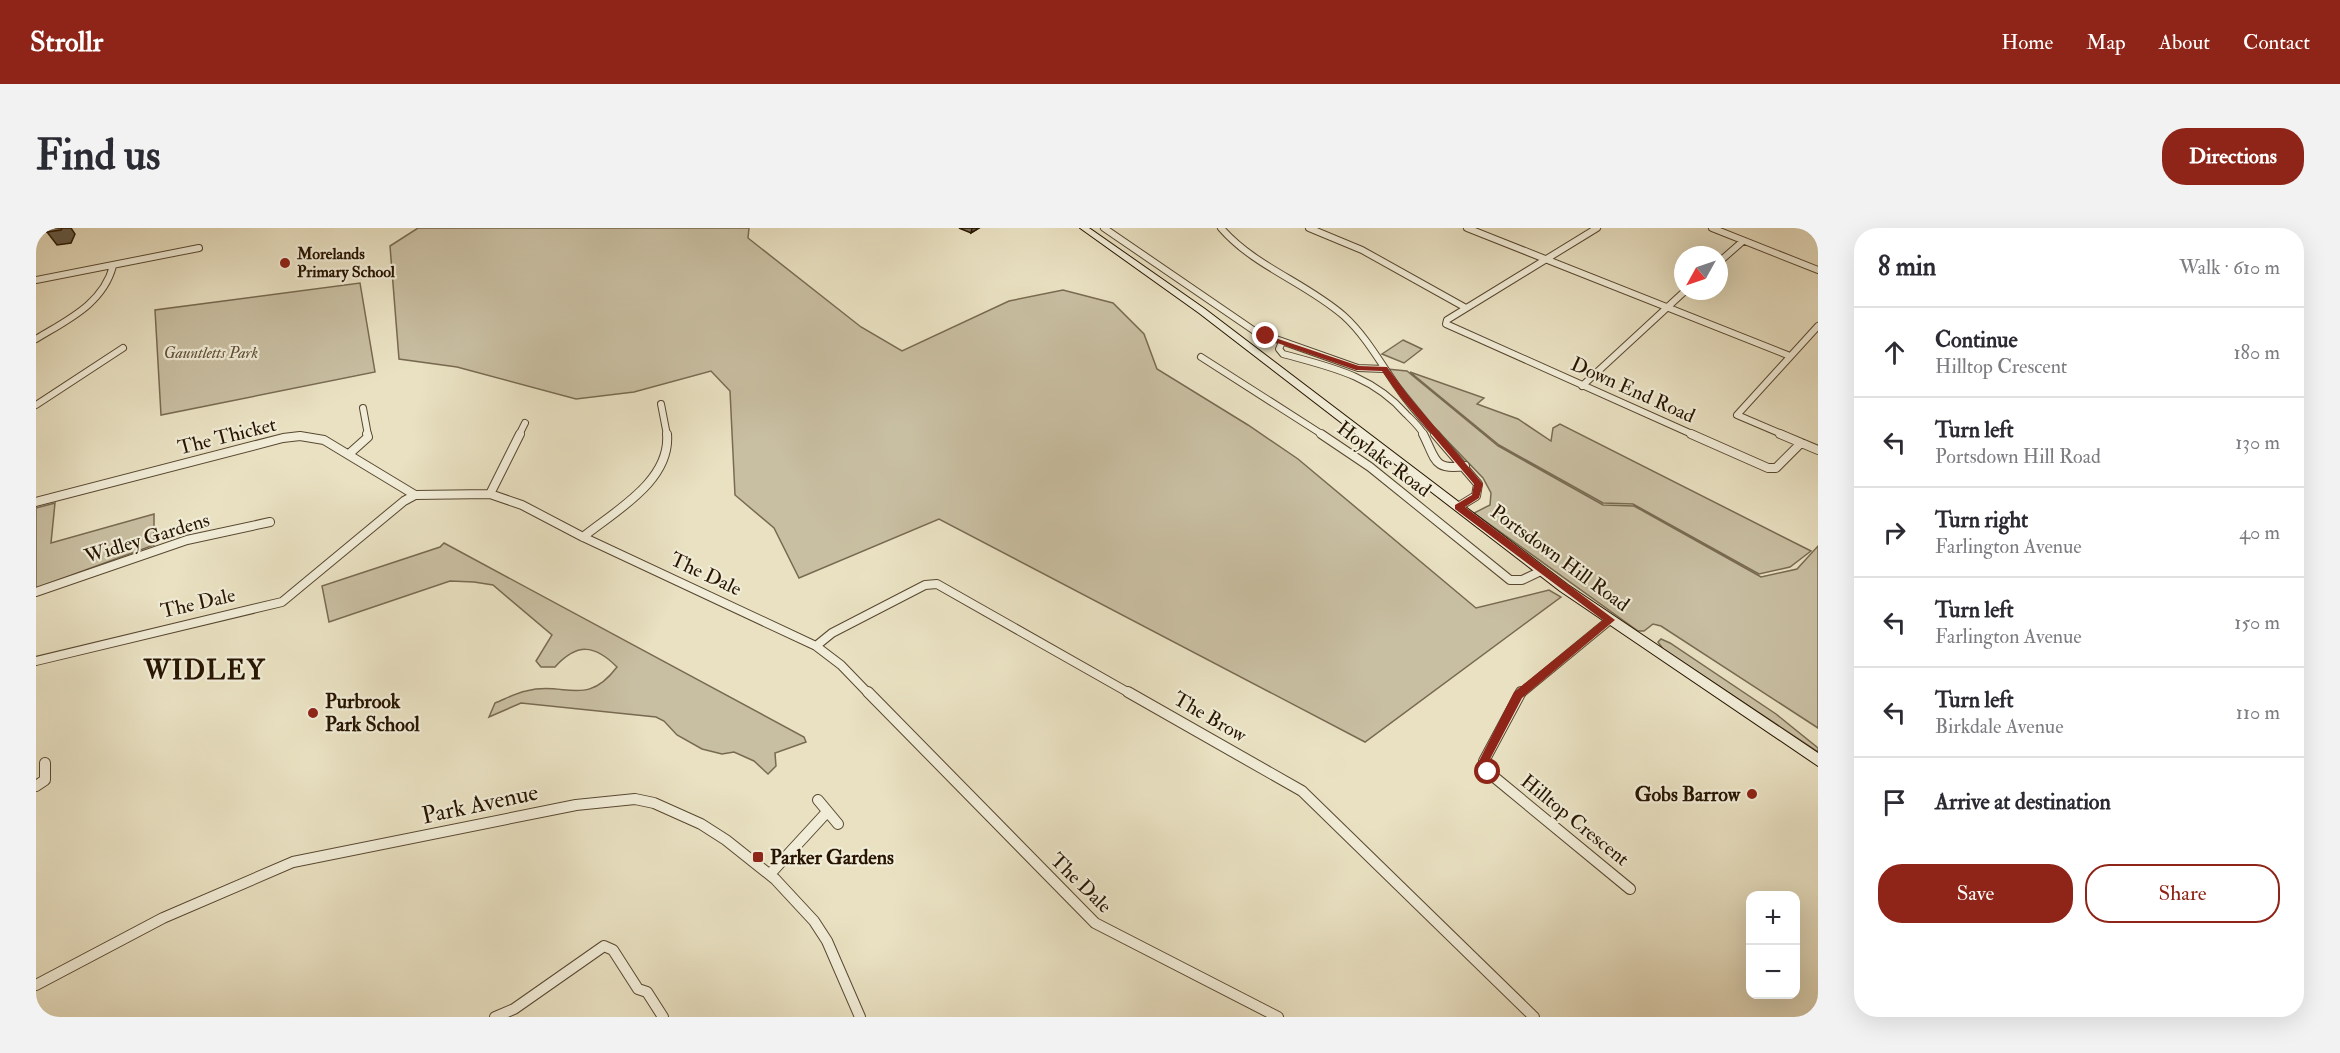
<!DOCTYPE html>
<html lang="en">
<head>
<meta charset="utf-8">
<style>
	:root { --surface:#fff; --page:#f2f2f3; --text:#2b2b33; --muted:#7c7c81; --line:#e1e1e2; --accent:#8f2418 }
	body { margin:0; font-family:"IM FELL Double Pica",serif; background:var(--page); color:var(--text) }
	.controls { position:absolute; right:18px; bottom:18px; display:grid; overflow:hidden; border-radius:12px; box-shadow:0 6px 24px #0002 }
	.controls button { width:54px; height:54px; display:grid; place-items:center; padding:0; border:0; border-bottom:2px solid var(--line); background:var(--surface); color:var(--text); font:30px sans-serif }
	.compass { position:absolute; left:1638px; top:18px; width:54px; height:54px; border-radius:50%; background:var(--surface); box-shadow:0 6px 24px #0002; rotate:230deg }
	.stop { position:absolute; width:18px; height:18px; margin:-14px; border:4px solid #8f2418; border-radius:50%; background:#fff }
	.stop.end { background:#8f2418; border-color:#fff; box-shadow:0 2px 6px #0008 }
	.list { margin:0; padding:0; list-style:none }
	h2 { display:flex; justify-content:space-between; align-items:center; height:78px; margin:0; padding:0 24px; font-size:26px }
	h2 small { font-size:20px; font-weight:400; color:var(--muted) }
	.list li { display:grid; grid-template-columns:39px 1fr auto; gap:18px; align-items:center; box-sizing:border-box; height:90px; padding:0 24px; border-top:2px solid var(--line) }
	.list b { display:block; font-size:22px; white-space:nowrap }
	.list p { margin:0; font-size:20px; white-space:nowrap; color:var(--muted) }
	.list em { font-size:20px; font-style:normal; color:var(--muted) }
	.actions { display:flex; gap:12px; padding:18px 24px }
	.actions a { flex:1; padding:14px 0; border:2px solid var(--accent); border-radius:24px; text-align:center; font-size:21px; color:var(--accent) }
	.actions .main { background:var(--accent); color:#fff }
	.icon { flex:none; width:33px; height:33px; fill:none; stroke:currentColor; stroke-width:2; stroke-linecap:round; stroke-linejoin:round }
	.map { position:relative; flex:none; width:1782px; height:789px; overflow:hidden; border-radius:24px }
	header { display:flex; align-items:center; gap:36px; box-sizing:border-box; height:84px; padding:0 30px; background:var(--accent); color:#fff }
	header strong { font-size:28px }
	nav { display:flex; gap:33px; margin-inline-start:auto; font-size:21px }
	.intro { display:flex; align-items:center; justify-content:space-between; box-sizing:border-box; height:144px; padding:0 36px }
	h1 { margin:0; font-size:42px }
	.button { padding:15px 27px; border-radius:24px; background:var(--accent); color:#fff; font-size:21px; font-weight:700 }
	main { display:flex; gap:36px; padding:0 36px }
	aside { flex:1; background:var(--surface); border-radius:24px; box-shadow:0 6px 24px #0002 }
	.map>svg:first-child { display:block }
	.green { fill:#c8bea1; stroke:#786a51; stroke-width:1.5 }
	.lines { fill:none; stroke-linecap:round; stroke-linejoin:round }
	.minor-far2-casing { stroke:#584831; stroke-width:8 }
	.minor-far1-casing { stroke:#584831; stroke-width:10 }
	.minor-casing { stroke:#584831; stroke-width:12 }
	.secondary-casing { stroke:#271501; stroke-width:2 }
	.minor-far2 { stroke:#f1ecd7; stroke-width:6 }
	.minor-far1 { stroke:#f1ecd7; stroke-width:8 }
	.minor { stroke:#f1ecd7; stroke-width:10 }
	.secondary { fill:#f1ecd7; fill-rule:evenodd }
	.wall { fill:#786d57; stroke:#271501; stroke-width:1.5 }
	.shaded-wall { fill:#625947; stroke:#271501; stroke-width:1.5 }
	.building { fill:#8c7f65; stroke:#271501; stroke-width:1.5 }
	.route { fill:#8f2418 }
	.poi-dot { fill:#8f2418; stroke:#f1ecd7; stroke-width:2 }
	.labels { text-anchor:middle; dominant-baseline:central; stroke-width:4.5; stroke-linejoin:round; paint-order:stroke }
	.far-poi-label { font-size:16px; font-weight:bold; fill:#271501; stroke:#f1ecd7; text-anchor:start }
	.far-park-label { font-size:16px; font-style:italic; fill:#5f5039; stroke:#f1ecd7 }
	.street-label { font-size:20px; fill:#271501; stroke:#f1ecd7 }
	.poi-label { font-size:20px; font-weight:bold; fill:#271501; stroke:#f1ecd7; text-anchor:start }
	.near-street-label { font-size:24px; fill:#271501; stroke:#f1ecd7 }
	.district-label { font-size:26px; font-weight:bold; letter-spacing:1.5px; fill:#271501; stroke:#f1ecd7 }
</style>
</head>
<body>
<header>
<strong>Strollr</strong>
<nav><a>Home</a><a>Map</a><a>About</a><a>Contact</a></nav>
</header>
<div class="intro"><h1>Find us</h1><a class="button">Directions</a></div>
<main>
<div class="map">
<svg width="1782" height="789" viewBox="0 0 1782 789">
	<rect width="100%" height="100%" fill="#e9e1c2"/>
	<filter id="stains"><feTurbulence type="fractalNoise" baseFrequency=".00333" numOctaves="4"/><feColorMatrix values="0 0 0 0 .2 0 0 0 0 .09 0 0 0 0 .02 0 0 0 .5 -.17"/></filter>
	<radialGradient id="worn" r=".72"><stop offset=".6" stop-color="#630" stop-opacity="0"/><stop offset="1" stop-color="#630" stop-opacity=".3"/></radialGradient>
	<!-- green -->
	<path class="green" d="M382 0H713L712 10 825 99 866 123 973 73 1027 62 1077 75 1108 106 1121 141 1212 197 1262 231 1440 380 1513 362 1525 369 1329 514 903 291 763 350 738 300 699 267 694 163 675 143 598 164 540 171 421 139 363 131 354 18Z
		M324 55 339 144 125 187 119 82Z
		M1367 112 1386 121 1368 135 1346 126Z
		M1351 141 1371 143 1462 218 1567 277 1598 278 1725 349 1761 341 1782 318V500L1625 398 1617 396 1608 403H1602L1438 285 1454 277 1455 265 1447 250 1398 199Z
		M1374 144 1448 170 1441 176 1482 191 1515 213 1517 200 1524 196 1775 323 1754 339 1723 346 1597 276 1567 275 1463 217Z
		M19 275 15 315 118 286V317L0 360V280Z
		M408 315 768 509 770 514 739 525 740 538 732 546 718 533 698 524 686 526 666 521 641 507 628 493 620 489 485 475 453 489 459 475C469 471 480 465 490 463 530 453 550 480 581 439 558 416 541 415 519 439H505L500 433 516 407 457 357 438 354 414 353 293 394 286 358 404 319Z
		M1625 411 1634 415 1740 486 1782 520V524L1627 421 1622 414Z"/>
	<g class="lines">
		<defs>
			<path id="minor-far2" d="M1068 0 1220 104 1322 140 1348 141
				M1185 0C1219 39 1269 54 1308 88 1329 107 1344 134 1360 157 1372 175 1386 191 1401 207
				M1273 0 1326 22 1430 80
				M1431 0 1754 128
				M1561 0 1411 92 1410 96 1658 207
				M1676 0 1782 42
				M0 6 4 0
				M1683 34 1707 13
				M0 52 163 20
				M0 111C31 92 67 76 77 38
				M1246 114 1243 121 1247 126C1294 139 1336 147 1370 186 1376 192 1384 199 1388 207
				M1165 129 1287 207
				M1546 158 1649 63
				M625 176 631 207
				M0 177 87 120
				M327 180 332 207
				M483 207 489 195
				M1748 207 1701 187 1782 98"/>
			<path id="minor-far1" d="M1285 206 1334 239 1474 352H1486L1505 343
				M1387 206C1400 231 1397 243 1429 238
				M1399 206 1442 256 1440 268 1422 279
				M1655 206 1732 240H1740L1765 215
				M1744 206 1782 222
				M313 226 332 209 331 206
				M454 266 484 206
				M0 274 247 210 264 208 288 212 379 267
				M547 309C579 283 635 253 631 206
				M0 364 151 312 234 294
				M780 418 796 405 889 357 901 356 1095 466
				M0 433 246 374 368 273 379 267 454 266 486 277 547 309 780 418 805 437 833 466
				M1484 466 1574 392"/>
			<path id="minor" d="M832 464 1059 695 1242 789
				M1092 464 1266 563 1498 789
				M1485 464 1448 533 1452 544 1594 661
				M0 558 9 552V535
				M782 572 802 596
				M734 646 791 584
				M0 757 127 690 257 634 540 577 599 571 618 575 665 596 690 612 739 651 778 693 791 713 824 789
				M459 789 478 781 568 718 577 722 602 761 611 764 627 789"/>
			<path id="secondary" d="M1044 0H1053L1169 81 1532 357 1782 525V538L1524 363 1163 85Z"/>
		</defs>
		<!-- minor-far2 casing -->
		<use href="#minor-far2" class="minor-far2-casing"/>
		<!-- minor-far1 casing -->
		<use href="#minor-far1" class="minor-far1-casing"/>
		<!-- minor casing -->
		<use href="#minor" class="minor-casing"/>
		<!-- secondary casing -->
		<use href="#secondary" class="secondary-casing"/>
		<!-- minor-far2 -->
		<use href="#minor-far2" class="minor-far2"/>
		<!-- minor-far1 -->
		<use href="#minor-far1" class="minor-far1"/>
		<!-- minor -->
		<use href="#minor" class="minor"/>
		<!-- secondary -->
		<use href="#secondary" class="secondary"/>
	</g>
	<!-- wall -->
	<path class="wall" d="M923 0H943L935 5Z"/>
	<!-- shaded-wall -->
	<path class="shaded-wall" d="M26 0H35L39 6 35 15 21 17 11 4Z
		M936 0H943L935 5Z"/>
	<!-- building -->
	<path class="building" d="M13 0H26L25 2 11 4Z"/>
	<!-- route -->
	<path class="route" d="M1227 106 1323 138 1351 139 1371 166 1447 256 1443 270 1429 279 1579 392 1486 470 1453 533 1457 544 1456 547H1448L1443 533 1478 464 1567 392 1419 281V277L1436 267 1438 256 1365 170 1346 143 1320 142 1227 110Z"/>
	<!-- markers -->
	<g class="poi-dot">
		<circle cx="249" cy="35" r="6"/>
		<circle cx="277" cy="485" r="6"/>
		<circle cx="1716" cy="566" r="6"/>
		<rect x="716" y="623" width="12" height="12" rx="3"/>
	</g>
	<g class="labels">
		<!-- far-poi labels -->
		<g class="far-poi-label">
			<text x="261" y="26">Morelands<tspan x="261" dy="18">Primary School</tspan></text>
		</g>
		<!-- far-park labels -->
		<g class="far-park-label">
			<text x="175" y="125">Gauntletts Park</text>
		</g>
		<!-- street labels -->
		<g class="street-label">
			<text transform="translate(1597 162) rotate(24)">Down End Road</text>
			<text transform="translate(191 208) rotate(-14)">The Thicket</text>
			<text transform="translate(1348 231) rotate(37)">Hoylake Road</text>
			<text transform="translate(111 310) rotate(-17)">Widley Gardens</text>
			<text transform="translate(1524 330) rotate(36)">Portsdown Hill Road</text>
			<text transform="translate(670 346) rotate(25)">The Dale</text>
			<text transform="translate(162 375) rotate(-13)">The Dale</text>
			<text transform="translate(1174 489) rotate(30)">The Brow</text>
			<text transform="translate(1539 592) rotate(39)">Hilltop Crescent</text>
			<text transform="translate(1045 655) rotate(44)">The Dale</text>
		</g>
		<!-- poi labels -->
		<g class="poi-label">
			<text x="289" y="473">Purbrook<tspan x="289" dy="23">Park School</tspan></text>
			<text x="1704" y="566" text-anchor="end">Gobs Barrow</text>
			<text x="734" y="629">Parker Gardens</text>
		</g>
		<!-- near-street labels -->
		<g class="near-street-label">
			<text transform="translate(444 576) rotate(-12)">Park Avenue</text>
		</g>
		<!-- district labels -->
		<g class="district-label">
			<text x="169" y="443">WIDLEY</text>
		</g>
	</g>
	<rect width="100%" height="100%" filter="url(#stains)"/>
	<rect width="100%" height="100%" fill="url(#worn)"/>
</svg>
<div class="controls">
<button>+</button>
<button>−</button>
</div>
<svg class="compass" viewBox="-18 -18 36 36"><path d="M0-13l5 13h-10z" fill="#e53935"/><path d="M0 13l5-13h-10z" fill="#7c7c81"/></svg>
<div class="stop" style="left:1452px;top:544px"></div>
<div class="stop end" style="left:1230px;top:108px"></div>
</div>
<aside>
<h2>8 min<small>Walk · 610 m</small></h2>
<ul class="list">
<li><svg class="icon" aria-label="ahead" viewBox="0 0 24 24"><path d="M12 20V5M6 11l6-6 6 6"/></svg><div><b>Continue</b><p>Hilltop Crescent</p></div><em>180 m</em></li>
<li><svg class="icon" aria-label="left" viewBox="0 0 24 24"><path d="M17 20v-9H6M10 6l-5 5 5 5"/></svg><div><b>Turn left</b><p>Portsdown Hill Road</p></div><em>130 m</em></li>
<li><svg class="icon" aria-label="right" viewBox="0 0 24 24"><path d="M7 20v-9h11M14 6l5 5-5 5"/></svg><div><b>Turn right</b><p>Farlington Avenue</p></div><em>40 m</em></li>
<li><svg class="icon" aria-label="left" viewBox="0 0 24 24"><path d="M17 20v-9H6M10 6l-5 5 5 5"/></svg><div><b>Turn left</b><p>Farlington Avenue</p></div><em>150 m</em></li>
<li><svg class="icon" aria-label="left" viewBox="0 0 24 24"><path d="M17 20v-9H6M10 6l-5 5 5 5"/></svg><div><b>Turn left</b><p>Birkdale Avenue</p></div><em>110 m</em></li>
<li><svg class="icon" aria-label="arrive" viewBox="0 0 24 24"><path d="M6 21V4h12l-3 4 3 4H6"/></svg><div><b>Arrive at destination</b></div></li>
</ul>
<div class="actions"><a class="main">Save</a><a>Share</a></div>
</aside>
</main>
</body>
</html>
